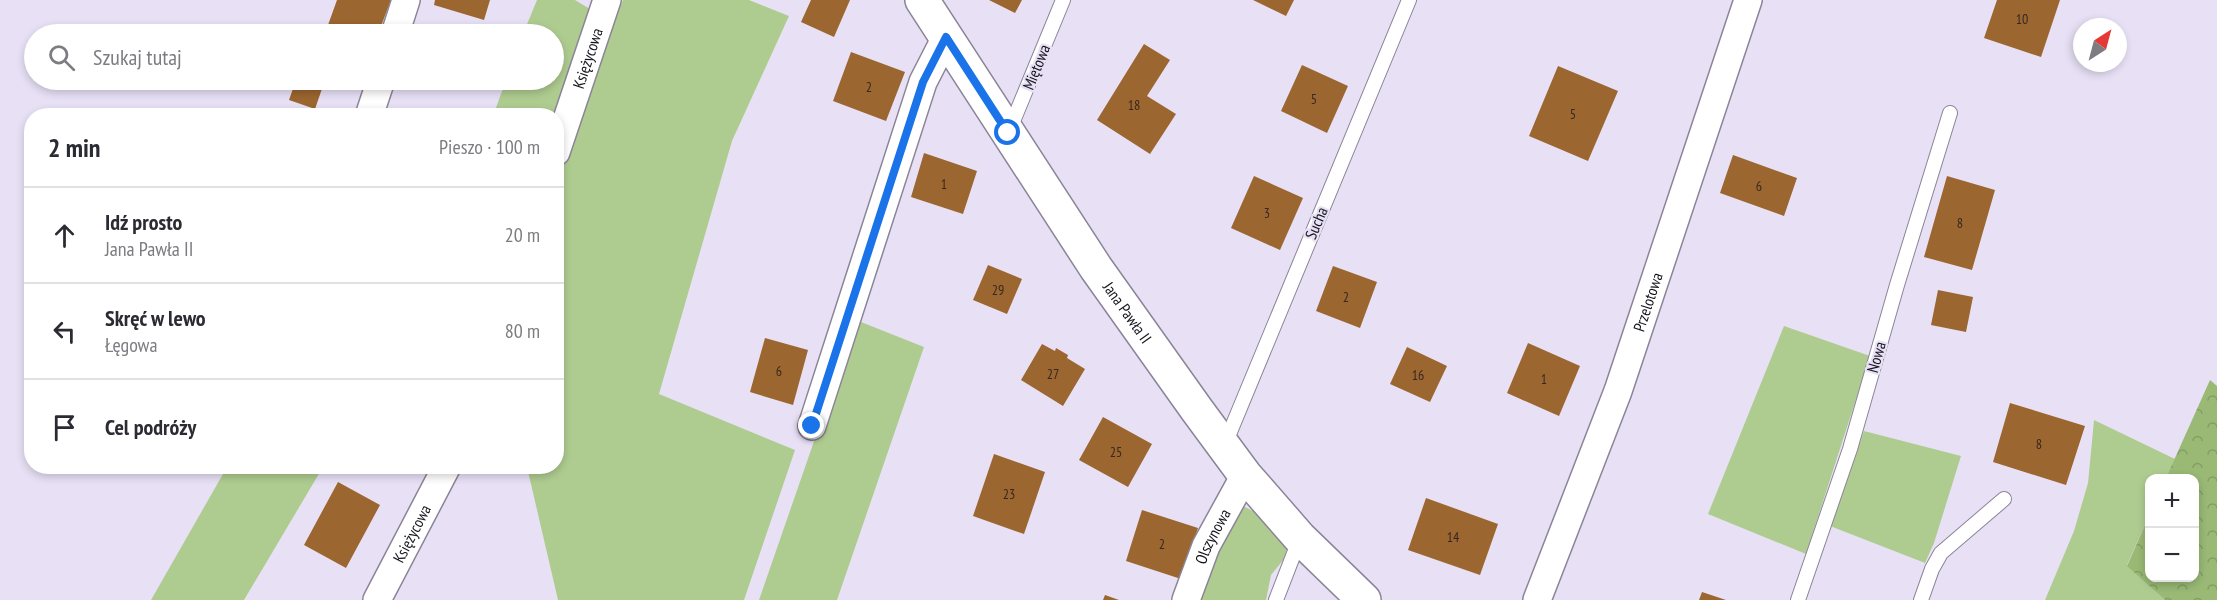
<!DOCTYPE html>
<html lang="pl">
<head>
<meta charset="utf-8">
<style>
	:root { --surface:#fff; --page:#f7f7f7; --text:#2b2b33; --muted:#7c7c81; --line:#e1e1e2 }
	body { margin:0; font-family:"PT Sans Narrow",sans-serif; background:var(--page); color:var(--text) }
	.controls { position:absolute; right:18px; bottom:18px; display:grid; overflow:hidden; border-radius:12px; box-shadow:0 3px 9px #0003 }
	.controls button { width:54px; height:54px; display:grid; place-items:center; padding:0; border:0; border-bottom:2px solid var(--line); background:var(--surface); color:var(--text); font:30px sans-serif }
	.compass { position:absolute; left:2073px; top:18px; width:54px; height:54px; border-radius:50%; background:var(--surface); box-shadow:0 3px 9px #0003; rotate:36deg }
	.stop { position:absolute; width:18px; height:18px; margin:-14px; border:4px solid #1a73e8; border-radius:50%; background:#fff }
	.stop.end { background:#1a73e8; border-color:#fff; box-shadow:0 2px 6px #0008 }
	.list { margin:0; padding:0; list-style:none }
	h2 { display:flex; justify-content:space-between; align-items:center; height:78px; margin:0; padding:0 24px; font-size:26px }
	h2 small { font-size:20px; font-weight:400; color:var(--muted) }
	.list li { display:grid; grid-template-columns:39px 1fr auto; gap:18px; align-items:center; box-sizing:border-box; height:96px; padding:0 24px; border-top:2px solid var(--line) }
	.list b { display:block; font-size:22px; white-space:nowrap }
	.list p { margin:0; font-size:20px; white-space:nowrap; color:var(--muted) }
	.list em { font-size:20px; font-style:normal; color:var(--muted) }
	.icon { flex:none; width:33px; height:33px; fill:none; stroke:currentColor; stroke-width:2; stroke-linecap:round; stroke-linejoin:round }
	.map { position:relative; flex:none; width:2217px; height:600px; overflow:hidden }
	.search { position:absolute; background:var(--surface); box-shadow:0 3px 9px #0003; left:24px; top:24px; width:540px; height:66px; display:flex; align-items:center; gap:15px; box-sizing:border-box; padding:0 21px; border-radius:33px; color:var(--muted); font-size:22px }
	.panel { position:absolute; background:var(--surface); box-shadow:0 3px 9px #0003; left:24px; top:108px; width:540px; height:366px; border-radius:24px }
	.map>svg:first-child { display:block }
	.green { fill:#afcc90 }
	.forest { fill:url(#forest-crowns) }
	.building { fill:#9b662f }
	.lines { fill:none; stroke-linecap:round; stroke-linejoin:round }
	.service-casing { stroke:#8b8497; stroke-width:16 }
	.minor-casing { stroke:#8b8497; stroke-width:30 }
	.tertiary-casing { stroke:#8b8497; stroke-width:36 }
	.service { stroke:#fff; stroke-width:14 }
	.minor { stroke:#fff; stroke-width:27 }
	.tertiary { stroke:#fff; stroke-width:33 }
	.route { stroke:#1a73e8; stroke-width:8 }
	.labels { text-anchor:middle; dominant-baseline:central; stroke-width:4.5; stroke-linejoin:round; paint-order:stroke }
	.number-label { font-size:14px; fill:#372820 }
	.street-label { font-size:16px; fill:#16141b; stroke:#e8e1f6 }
</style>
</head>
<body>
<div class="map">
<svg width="2217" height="600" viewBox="0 0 2217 600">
	<defs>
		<pattern id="forest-crowns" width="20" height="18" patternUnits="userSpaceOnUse" patternTransform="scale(1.5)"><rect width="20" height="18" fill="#99b975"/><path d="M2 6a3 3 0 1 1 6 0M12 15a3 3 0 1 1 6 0" fill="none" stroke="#839e65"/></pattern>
	</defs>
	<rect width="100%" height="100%" fill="#e8e1f6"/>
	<!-- green -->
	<path class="green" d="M537 0H575L595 12 556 116H493L506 80H554V34H523Z
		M623 0H749L789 16 732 141 659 394 795 450 744 600H558L527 467 556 466 557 182 575 117Z
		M856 320 924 347 837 600H759Z
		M1784 326 1870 356 1806 554 1708 514Z
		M2094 420 2175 459 2166 478H2150L2149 516 2127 565 2165 600H2045L2074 531 2088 483Z
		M1864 431 1961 456 1934 543 1925 563 1830 526Z
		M227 467H323L244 600H151Z
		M1243 506 1255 512 1287 548 1284 559 1271 575 1266 600H1193L1211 549Z"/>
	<!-- forest -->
	<path class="forest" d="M2210 380 2217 386V600H2165L2127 566 2149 516 2150 578H2194V478H2166Z"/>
	<!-- building -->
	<path class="building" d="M337 0H391L378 34H355L328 25Z
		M435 0H490L484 20 434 5Z
		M811 0H850L834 37 801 22Z
		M989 0H1022L1015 13Z
		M1253 0H1294L1286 16Z
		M1997 0H2060L2041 57 1984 38Z
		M1144 44 1170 60 1147 96 1176 114 1150 154 1097 120Z
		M851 52 905 72 886 121 833 101Z
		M1302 65 1348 86 1327 133 1281 111Z
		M1558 66 1618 91 1588 161 1529 136Z
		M296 80H325L315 109 289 100Z
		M924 153 977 171 963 214 911 197Z
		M1733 155 1797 178 1784 216 1720 193Z
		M1254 176 1303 198 1280 250 1231 228Z
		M1947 176 1995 190 1972 270 1924 257Z
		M988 265 1022 279 1007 314 973 300Z
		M1333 266 1377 282 1360 328 1316 311Z
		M1938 290 1973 297 1966 332 1931 325Z
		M765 338 808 350 793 405 750 392Z
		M1528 343 1580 366 1559 416 1507 393Z
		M1042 344 1055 351 1056 348 1068 355 1067 358 1085 369 1063 406 1021 380Z
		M1407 347 1447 366 1430 402 1390 384Z
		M2010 403 2085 426 2066 485 1993 462Z
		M1103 417 1152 444 1128 487 1079 460Z
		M994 454 1045 472 1024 534 973 516Z
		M338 482 380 505 346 568 304 545Z
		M1426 498 1498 524 1480 575 1408 550Z
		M1142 510 1198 528 1181 579 1126 561Z
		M1702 592 1726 600H1699Z
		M1105 595 1119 600H1103Z"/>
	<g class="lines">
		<defs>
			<path id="service" d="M1009 131 1063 0
				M1225 444 1409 0
				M1276 600 1300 538
				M1798 600 1850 449 1897 285 1950 113
				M1921 600 1932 569 1941 553 2004 499"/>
			<g id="minor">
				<path d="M395 34 406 0"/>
				<path d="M369 116 381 80"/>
				<path id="s1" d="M556 152 607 0"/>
				<path d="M812 426 923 82 946 37"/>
				<path id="s2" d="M377 600 447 466"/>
				<path id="s3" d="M1186 600 1206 546 1245 475"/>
				<path id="s4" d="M1537 600 1618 391 1748 0"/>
			</g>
			<g id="tertiary">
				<path id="s5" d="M922 0 1096 268 1197 410 1245 475 1300 538 1364 600"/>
			</g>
		</defs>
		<!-- service casing -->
		<use href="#service" class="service-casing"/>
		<!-- minor casing -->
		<use href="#minor" class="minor-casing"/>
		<!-- tertiary casing -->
		<use href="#tertiary" class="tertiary-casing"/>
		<!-- service -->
		<use href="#service" class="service"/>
		<!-- minor -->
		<use href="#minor" class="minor"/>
		<!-- tertiary -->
		<use href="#tertiary" class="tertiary"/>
	</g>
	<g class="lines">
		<!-- route -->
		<path class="route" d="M812 426 923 82 946 37 1008 133"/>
	</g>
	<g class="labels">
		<!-- number labels -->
		<g class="number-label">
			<text x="2022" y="19">10</text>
			<text x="869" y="87">2</text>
			<text x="1314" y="99">5</text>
			<text x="1134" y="105">18</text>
			<text x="1573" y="114">5</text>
			<text x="944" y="184">1</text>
			<text x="1759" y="186">6</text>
			<text x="1267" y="213">3</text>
			<text x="1960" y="223">8</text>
			<text x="998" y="290">29</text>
			<text x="1346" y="297">2</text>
			<text x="779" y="371">6</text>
			<text x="1053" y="374">27</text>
			<text x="1418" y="375">16</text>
			<text x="1544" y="379">1</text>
			<text x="2039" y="444">8</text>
			<text x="1116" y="452">25</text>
			<text x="1009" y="494">23</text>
			<text x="1453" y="537">14</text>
			<text x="1162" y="544">2</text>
		</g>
		<!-- street labels -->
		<g class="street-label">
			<text stroke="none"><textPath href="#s1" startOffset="99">Księżycowa</textPath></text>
			<text transform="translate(1036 67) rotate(-68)">Miętowa</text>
			<text transform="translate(1316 223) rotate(-67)">Sucha</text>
			<text stroke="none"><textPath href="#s4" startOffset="318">Przelotowa</textPath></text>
			<text stroke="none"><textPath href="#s5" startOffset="374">Jana Pawła II</textPath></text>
			<text transform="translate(1876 357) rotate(-74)">Nowa</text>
			<text stroke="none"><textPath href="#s2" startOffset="75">Księżycowa</textPath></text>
			<text stroke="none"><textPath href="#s3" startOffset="69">Olszynowa</textPath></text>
		</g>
	</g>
</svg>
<div class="controls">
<button>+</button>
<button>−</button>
</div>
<svg class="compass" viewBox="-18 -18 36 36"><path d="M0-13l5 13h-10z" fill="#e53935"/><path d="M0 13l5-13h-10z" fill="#7c7c81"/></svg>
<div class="stop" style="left:1008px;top:133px"></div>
<div class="stop end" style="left:812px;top:426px"></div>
<div class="search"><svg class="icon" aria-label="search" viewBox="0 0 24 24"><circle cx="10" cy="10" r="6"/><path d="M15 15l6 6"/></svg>Szukaj tutaj</div>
<section class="panel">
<h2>2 min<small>Pieszo · 100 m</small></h2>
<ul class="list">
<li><svg class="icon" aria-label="ahead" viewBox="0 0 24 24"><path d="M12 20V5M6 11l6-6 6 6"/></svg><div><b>Idź prosto</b><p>Jana Pawła II</p></div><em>20 m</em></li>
<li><svg class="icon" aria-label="left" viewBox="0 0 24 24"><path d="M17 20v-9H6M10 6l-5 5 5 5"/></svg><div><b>Skręć w lewo</b><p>Łęgowa</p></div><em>80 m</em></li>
<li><svg class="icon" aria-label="arrive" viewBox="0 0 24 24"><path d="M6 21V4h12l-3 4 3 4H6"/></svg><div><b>Cel podróży</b></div></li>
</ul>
</section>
</div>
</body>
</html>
